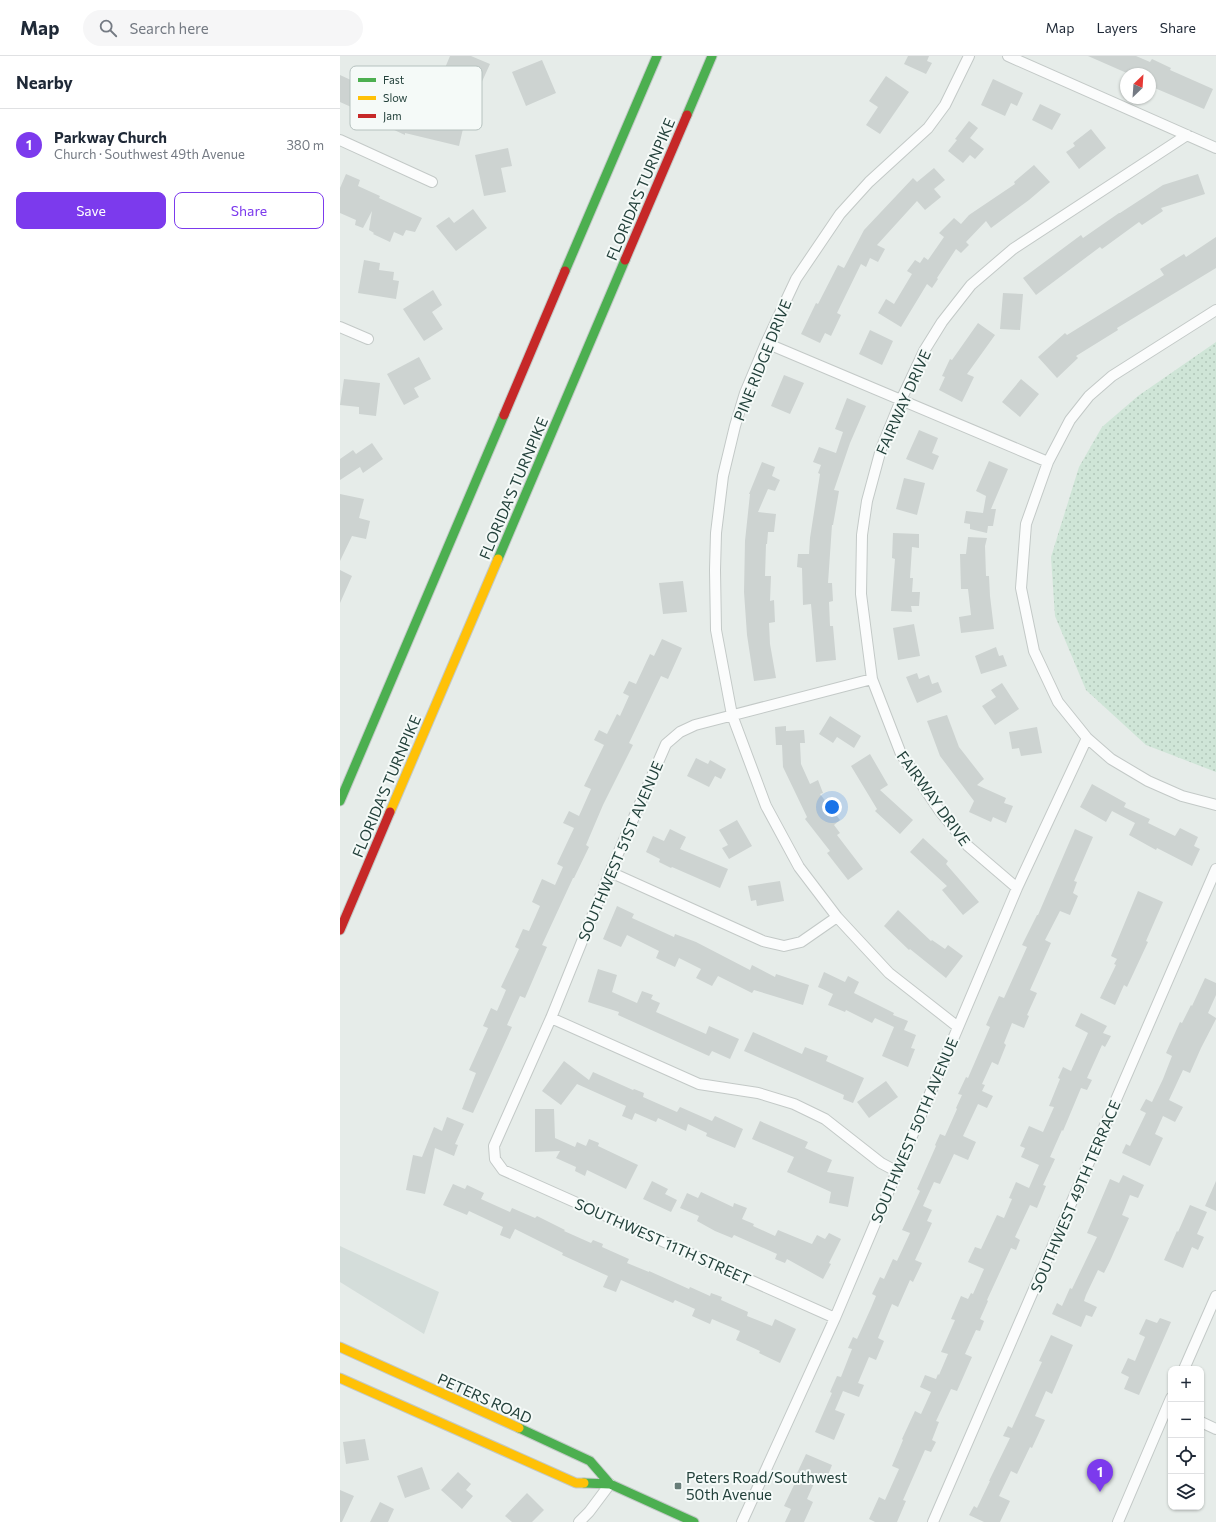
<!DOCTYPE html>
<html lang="en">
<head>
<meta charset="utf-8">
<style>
	:root { --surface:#fff; --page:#f6f6f7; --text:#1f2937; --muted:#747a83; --line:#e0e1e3; --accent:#7c3aed }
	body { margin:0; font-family:Commissioner,sans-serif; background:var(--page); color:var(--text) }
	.controls { position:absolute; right:12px; bottom:12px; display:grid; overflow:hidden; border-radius:8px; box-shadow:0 1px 3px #0004 }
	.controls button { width:36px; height:36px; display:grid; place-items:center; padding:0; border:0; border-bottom:1px solid var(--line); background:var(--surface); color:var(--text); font:20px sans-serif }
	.compass { position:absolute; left:780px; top:12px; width:36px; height:36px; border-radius:50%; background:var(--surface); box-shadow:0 1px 3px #0004; rotate:25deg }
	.you { position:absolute; left:492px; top:751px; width:14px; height:14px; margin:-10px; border:3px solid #fff; border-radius:50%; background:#1a73e8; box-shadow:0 0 0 6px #1a73e833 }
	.badge { display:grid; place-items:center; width:26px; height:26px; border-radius:50%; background:var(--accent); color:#fff; font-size:13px; font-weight:700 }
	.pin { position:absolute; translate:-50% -33px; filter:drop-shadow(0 1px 2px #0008) }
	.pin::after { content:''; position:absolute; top:21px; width:14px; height:12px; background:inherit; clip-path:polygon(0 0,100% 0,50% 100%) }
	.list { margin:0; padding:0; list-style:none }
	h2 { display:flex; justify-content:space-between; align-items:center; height:52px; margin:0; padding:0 16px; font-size:17px }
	h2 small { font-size:13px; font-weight:400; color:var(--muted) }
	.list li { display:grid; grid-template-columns:26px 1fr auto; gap:12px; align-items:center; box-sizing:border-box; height:72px; padding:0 16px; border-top:1px solid var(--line) }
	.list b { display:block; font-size:15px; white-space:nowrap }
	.list p { margin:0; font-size:13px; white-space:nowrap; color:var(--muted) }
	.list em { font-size:13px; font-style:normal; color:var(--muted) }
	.actions { display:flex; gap:8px; padding:12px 16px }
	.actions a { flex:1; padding:9px 0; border:1px solid var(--accent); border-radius:8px; text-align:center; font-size:14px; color:var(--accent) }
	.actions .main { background:var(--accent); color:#fff }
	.icon { flex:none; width:22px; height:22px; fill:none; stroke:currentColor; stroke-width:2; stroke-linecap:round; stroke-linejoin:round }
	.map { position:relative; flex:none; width:876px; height:1466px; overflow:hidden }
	header { display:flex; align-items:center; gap:24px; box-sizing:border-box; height:56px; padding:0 20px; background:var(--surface); border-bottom:1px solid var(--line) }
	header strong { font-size:19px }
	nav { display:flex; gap:22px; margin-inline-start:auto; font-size:14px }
	.search { width:280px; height:36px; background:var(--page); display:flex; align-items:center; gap:10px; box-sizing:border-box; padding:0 14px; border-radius:22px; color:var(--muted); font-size:15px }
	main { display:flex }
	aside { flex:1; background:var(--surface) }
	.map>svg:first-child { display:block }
	.built { fill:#d4ddda }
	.grass { fill:url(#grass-dots) }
	.building { fill:#cdd3d1 }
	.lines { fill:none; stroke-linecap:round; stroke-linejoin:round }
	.street-casing { stroke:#c3c9c7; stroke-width:12 }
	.fast-casing { stroke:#c2c9c7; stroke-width:11 }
	.slow-casing { stroke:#c2c9c7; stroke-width:11 }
	.jam-casing { stroke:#c2c9c7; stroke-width:11 }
	.street { stroke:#fbfcfc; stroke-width:10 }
	.fast { stroke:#4caf50; stroke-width:9 }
	.slow { stroke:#ffc107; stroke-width:9 }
	.jam { stroke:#c62828; stroke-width:9 }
	.poi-dot { fill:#677d78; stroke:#f5faf8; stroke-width:1.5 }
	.labels { text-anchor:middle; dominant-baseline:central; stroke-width:4; stroke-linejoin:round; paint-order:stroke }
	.street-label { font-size:15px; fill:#23413b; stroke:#f5faf8 }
	.poi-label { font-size:15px; fill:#23413b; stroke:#f5faf8; text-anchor:start }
	.key { fill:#f5faf8; stroke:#b6c2bf; stroke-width:1 }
	.key-label { font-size:11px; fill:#23413b }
</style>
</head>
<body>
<header>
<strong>Map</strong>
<div class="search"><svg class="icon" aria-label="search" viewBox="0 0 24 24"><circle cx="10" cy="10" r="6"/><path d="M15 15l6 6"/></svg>Search here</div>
<nav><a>Map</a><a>Layers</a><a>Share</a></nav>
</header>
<main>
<aside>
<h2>Nearby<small></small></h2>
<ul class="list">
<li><span class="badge">1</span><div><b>Parkway Church</b><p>Church · Southwest 49th Avenue</p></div><em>380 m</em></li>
</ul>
<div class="actions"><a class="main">Save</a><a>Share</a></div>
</aside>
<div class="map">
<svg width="876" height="1466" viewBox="0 0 876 1466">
	<defs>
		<pattern id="grass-dots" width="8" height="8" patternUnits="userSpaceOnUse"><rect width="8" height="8" fill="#cfe5d7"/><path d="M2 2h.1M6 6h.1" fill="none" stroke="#b1c6b9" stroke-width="1.8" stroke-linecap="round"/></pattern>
	</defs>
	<rect width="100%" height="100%" fill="#e6ece9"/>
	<!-- built -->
	<path class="built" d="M0 1190 99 1236 84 1278 0 1226Z"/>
	<!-- grass -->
	<path class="grass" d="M876 286V716L806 689 746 634 715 560 711 501 739 411 762 371 798 340Z"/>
	<!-- building -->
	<path class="building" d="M110 0H131L150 8 140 30 122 22 120 27 102 19Z
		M568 0H589L587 5 592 7 586 18 564 8Z
		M748 0H796L810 6 812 3 831 12 830 14 873 33 864 53 810 30V18H789Z
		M202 4 216 37 186 50 172 16Z
		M0 19 39 37 43 29 53 33 50 41 87 58 89 47 107 52 105 59 125 64 119 90 65 77V79L28 62 29 59 0 46Z
		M546 20 569 36 540 78 526 69 538 51 529 45Z
		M653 23 683 37 677 50 671 47 665 60 641 49Z
		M700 48 721 58 712 74 692 64Z
		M629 65 638 72 630 82 644 93 635 103 630 99 623 107 608 95 617 84 615 83Z
		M751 73 766 92 739 113 726 96 735 90 733 87Z
		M168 92 172 110 161 112 166 136 144 140 135 99Z
		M694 109 710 126 689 144 651 172 646 165 626 186 629 189 621 197 616 193 597 222 598 223 592 232 587 228 561 271 538 257 546 243 554 248 572 218 567 215 575 204 580 207 584 201 588 204 604 181 599 177 614 162 621 168 629 159 675 128 674 126Z
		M594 112 605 124 594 133 601 141 585 154 577 145 537 189 545 193 538 206 530 202 526 211 521 208 497 257 501 259 491 280 485 277 480 287 461 278 476 247 478 248 498 209 504 212 524 174 573 122 577 126Z
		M6 118 20 124 18 130 40 140 39 142 82 162 75 176 66 174 63 180 54 176 50 186 33 178 34 177 29 174 32 155 23 172 15 169 16 164 0 157V132Z
		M858 118 865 138 821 152 823 155 802 169 799 166 762 193 760 191 696 239 683 222 741 179 743 182 779 157H780L823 129Z
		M133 153 147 172 116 195 96 170 109 161 114 167Z
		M876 181V212L777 272 778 274 736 300 738 302 717 322 698 301 725 277 727 279 824 219 820 213 844 198 846 201Z
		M24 204 40 207 39 214 54 216 53 224 59 225 56 243 18 237Z
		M93 234 102 249 92 256 103 273 84 285 63 253Z
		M663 237 683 238 680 274 660 273Z
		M638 267 655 279 627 318 634 321 622 346 599 334 605 321 602 320 610 303 612 304Z
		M530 274 553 285 542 309 519 298Z
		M79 301 91 323 74 332 79 341 64 349 47 318Z
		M444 319 464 327 450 358 431 350Z
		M4 323 40 327 36 360 19 358V351L0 349Z
		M681 323 699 338 680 361 662 346Z
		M507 342 526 350 510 387 494 434 499 435 493 469H492L488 527H492L493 545 489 546 490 570H493L496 604 476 606 471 548 463 549 462 512 457 511 458 498H469L470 482 480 418 478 417 481 409 473 406 479 391 496 397 503 376 495 373Z
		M579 374 598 382 592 397 599 400 593 414 566 403Z
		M32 387 43 403 23 417 20 411 0 424V403L13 394 16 398Z
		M649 405 668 413 651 453H656L653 470H648L647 477 630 473V468L624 467 626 455 643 457 646 440 636 435Z
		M422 406 435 411 432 420 440 424 435 435 428 433 418 456 436 458 434 476H428L427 488H426L425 520H431L430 545 434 544 435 566 429 567 430 588 436 622 414 625 407 579 404 536 405 485 410 438H409Z
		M564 422 585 427 577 459 556 453Z
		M0 438 24 443 19 462 30 465 26 483 12 480 0 505Z
		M553 477 579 478V492L572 491 570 522H573L572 536H580L579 550H571L572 556 551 555 555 503 552 502Z
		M628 481 647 482 645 490 646 520H649L650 540 654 573 621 577 619 561 631 559 628 533H621L620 498H626Z
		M0 514 12 520 0 547Z
		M343 525 347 556 323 558 319 527Z
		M574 568 580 600 558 604 553 572Z
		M322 583 342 592 328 623 321 620 289 687 293 689 263 749 246 789 249 791 234 822H233L202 889 207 891 185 942 180 940 167 969 172 971 133 1057 122 1053 136 1017 129 1014 148 972 143 970 151 952 157 955 166 934 161 931 179 893 175 891 183 873 189 875 200 850 192 846 202 823 215 829 223 811 217 808 234 772 223 767 229 755 239 760 251 733 244 730 264 689 254 684 259 674 267 678 277 658 280 660 289 640 283 637 289 625 296 628 310 598 314 600Z
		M656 591 659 600 663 599 667 610 641 618 635 600Z
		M577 617 579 623 589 619 592 628 598 626 602 636 577 647 566 621Z
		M662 627 679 653 655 669 642 650 656 641 651 634Z
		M607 659 619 691 644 723 637 729 666 742 664 747 673 750 666 767 653 761 651 766 629 756 634 745 600 700 587 665Z
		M490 660 521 680 514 692 497 681 493 687 479 678Z
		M446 670V675L464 674 465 687H460L461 708 470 728 478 724 483 737 480 738 500 764 494 769 500 777 497 779 523 813 508 824 487 797 490 795 465 763 467 761 443 711 442 689H436L435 671Z
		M697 671 702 697 681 700 679 692 672 693 669 676Z
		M530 698 548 729 540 734 573 764 560 778 535 755 537 753 511 710Z
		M356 702 368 708 370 704 386 713 381 723 375 720 369 731 347 720Z
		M752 728 786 747 784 751 810 763 808 767 835 780 840 772 858 781 854 790 860 793 852 810 817 792 816 794 789 779 795 767 772 755 766 766 740 751Z
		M397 764 412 790 389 803 382 792 388 789 379 774Z
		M330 773 346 781 340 793 388 813 380 832 332 811 331 812 319 806 320 803 306 796 313 780 324 785Z
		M735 773 753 781 734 825 737 826 733 837 738 840 730 859 720 855 705 884 711 887 690 934 697 937 687 959 689 960 684 972 672 967 664 987 666 989 658 1009 652 1006 642 1028 645 1029 642 1035 653 1040 647 1052 638 1048 623 1080 636 1086 628 1104 614 1098 600 1128 594 1126 583 1150 592 1154 587 1165 592 1167 575 1204 582 1207 573 1226 570 1224 558 1251 552 1248 538 1282 544 1285 536 1304 529 1301 518 1327 524 1329 519 1341 503 1335 495 1354 505 1358 494 1384 475 1376 492 1337 490 1336 497 1320 501 1321 512 1293 508 1292 513 1281 517 1283 531 1252 536 1240 532 1238 540 1221 544 1223 553 1203 557 1205 570 1177 562 1174 580 1135 577 1133 596 1090 595 1089 600 1078 605 1080 617 1053 616 1052 622 1039 618 1038 626 1021 628 1022 650 971 646 969 659 940 664 942 687 891 682 889 697 859H698Z
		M583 782 608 805 606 808 639 846 623 859 602 834 607 830 570 796Z
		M440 825 444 845 417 850 416 844 411 845 408 830Z
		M798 835 823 846 806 885 808 886 787 931 784 929 775 949 760 942 776 909 774 908 777 903 771 900Z
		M277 850 294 858 292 862 334 881 335 878 356 886 410 914 412 909 435 921 436 918 469 929 463 949 414 934 412 937 378 920 372 930 356 922 361 913 339 902 335 911 316 902 319 895 287 879 281 891 263 883Z
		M558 854 591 885 592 884 605 893 608 889 623 900 606 922 570 893 569 894 544 870Z
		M258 913 277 919 272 936 297 947 302 935 313 939 311 943 320 947 316 956 366 978 369 970 399 983 390 1003 372 995 369 1000 278 959 279 956 248 946Z
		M484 916 505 926 508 920 519 926 514 937 554 957 553 959 568 965 564 974 576 979 571 992 575 993 568 1011 542 1000 554 971 535 962 532 967 506 954 505 956 488 949 493 938 478 931Z
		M865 922 876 927V939L868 957 876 962V963L861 992 850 1017 843 1014 829 1044 843 1051 835 1066 823 1060 815 1078 823 1082 810 1110 782 1097 786 1088 790 1090 806 1057 800 1054 806 1043 812 1046 823 1023 832 1000 826 997 840 966 842 967 851 949 852 950Z
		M741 957 767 970 763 977 771 980 765 991 762 989 747 1022 752 1024 747 1034 741 1032 723 1075 722 1074 710 1101 715 1103 703 1129 706 1130 697 1152 690 1149 675 1181 680 1184 676 1194 671 1192 647 1244 648 1245 640 1263 644 1265 640 1275 636 1274 625 1298 632 1301 617 1335 611 1333 596 1365 599 1366 592 1384 596 1386 591 1396 585 1394 563 1444 566 1445 557 1466H535L529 1463 539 1441 545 1444 559 1413 552 1410 563 1384 562 1383 575 1355 581 1358 591 1336 580 1331 585 1319 596 1323 598 1318 599 1319 608 1298 601 1296 615 1264 611 1263 621 1240 628 1243 631 1237 633 1238 644 1213 628 1206 635 1191 641 1193 657 1159 664 1162 672 1143 669 1142 676 1126 689 1132 699 1109 681 1101 685 1092 680 1090 689 1070 703 1076 714 1051 709 1050 720 1023 718 1022 723 1011 731 1015 748 977 735 970Z
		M413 976 462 998 465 991 488 1000 486 1005 524 1022 513 1047 503 1043 504 1039 404 995Z
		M224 1005 249 1024 253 1016 293 1034 294 1033 304 1037 303 1041 337 1056 340 1051 372 1065 375 1060 403 1073 395 1092 366 1080 367 1077 348 1068 346 1075 318 1062 316 1066 295 1057 292 1064 282 1060 286 1050 237 1028 221 1049 202 1035Z
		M546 1025 558 1041 529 1062 517 1046Z
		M195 1053H214L215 1082 235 1091 237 1086 246 1090 249 1083 259 1087 258 1090 298 1109 286 1133 247 1114 245 1120 235 1115 236 1111 216 1102 220 1095 195 1096Z
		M107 1061 124 1068 115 1088 118 1089 114 1100 95 1092 85 1138 66 1134 73 1099 82 1101 94 1071 102 1075Z
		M420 1065 468 1086 465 1092 492 1104 487 1116 514 1121 508 1151 489 1147 491 1136 447 1116 454 1101 412 1083Z
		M783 1119 804 1129 798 1142 790 1139 782 1159 789 1162 770 1205 764 1217 758 1214 746 1239 744 1245 757 1251 752 1261 746 1259 741 1271 712 1258 717 1247 722 1250 730 1232 732 1233 757 1181 747 1177 770 1123 779 1127Z
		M312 1125 328 1133 325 1138 337 1144 331 1156 303 1143Z
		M876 1125V1155L865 1150Z
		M113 1128 125 1133 127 1129 144 1137 141 1143 170 1156 172 1152 195 1162 197 1160 225 1174 224 1175 251 1187 253 1184 263 1188 262 1191 289 1203 287 1207 309 1216V1215L349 1233 350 1231 370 1240 371 1237 382 1241 381 1244 408 1256 407 1260 432 1270 435 1263 456 1273 440 1307 419 1297 420 1295 396 1284 400 1275 372 1263 370 1268 352 1260 355 1253 335 1244 333 1247 281 1224 276 1236 263 1231 268 1220 222 1199 223 1197 175 1173 170 1183 160 1179 163 1171 129 1155 127 1159 103 1149Z
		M361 1136 393 1151 394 1147 407 1152 402 1163 414 1168 413 1170 435 1180 438 1174 472 1188 477 1179 485 1183 489 1177 501 1183 489 1207 491 1208 483 1223 447 1203 445 1207 435 1203 437 1198 394 1179 392 1182 375 1175 357 1165 359 1160 340 1152 347 1137 358 1142Z
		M850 1149 867 1156 857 1178 864 1181 858 1194 852 1191 843 1212 824 1204 837 1175 838 1176Z
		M820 1262 831 1266 799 1339 784 1333 789 1321 781 1317 788 1302 795 1305 805 1281 799 1278 806 1263 817 1267Z
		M711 1279 733 1289 712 1338 706 1335 695 1360 705 1364 692 1392 690 1391 677 1418 671 1415 659 1440 670 1445 660 1466H644L629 1459 634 1450 637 1452 650 1425H649L670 1382 663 1380 668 1370 672 1372 702 1306 699 1305Z
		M25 1383 29 1404 6 1408 3 1386Z
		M466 1398 492 1409 484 1429 475 1425 467 1443 473 1446 464 1466H445L451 1453 444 1450 454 1429 452 1428Z
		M82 1411 90 1433 65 1442 57 1420Z
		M118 1416 131 1428 126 1434 133 1440 122 1453 101 1434Z
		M0 1434 14 1440 2 1466H0Z
		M187 1437 204 1454 192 1466H172L165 1460Z
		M40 1446 54 1453 48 1466H30Z"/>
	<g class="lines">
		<defs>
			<path id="street" d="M668 0 876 92
				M0 84 92 126
				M876 254 772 320 749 340 730 364 708 406 686 468 681 532 694 595 718 646 747 682 771 703 808 725 842 740 876 749
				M0 271 28 283
				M426 287 708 406
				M270 816 423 885 444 890 461 886 497 861
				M677 832 628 790 599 754 561 698 532 623 521 538 522 479 527 445 541 393 561 344 584 295 602 266 631 229 673 193 847 79
				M211 962 359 1028 418 1037 454 1048 485 1063 541 1107 556 1115
				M618 971 549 917 497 861 459 811 426 750 392 659 376 574 375 514 376 477 383 420 395 370 405 337 426 287 456 223 500 158 529 126 588 72 605 49 629 0
				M495 1262 163 1114 155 1103 154 1090 211 962 270 816 326 688 340 676 355 669 532 623
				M844 1313 876 1240
				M861 1366 876 1373
				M239 1466 249 1456 270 1428
				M402 1466 495 1262 677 832 747 682
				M593 1466 876 813
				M778 1466 831 1342"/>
			<path id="fast" d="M347 59 372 0
				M225 215 317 0
				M158 503 285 204
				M0 745 164 359
				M179 1372 250 1405 270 1428
				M244 1427 270 1428 354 1466"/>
			<path id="slow" d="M50 756 158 503
				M0 1291 179 1372
				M0 1322 236 1427H244"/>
			<path id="jam" d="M285 204 347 59
				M164 359 225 215
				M0 874 50 756"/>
		</defs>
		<!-- street casing -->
		<use href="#street" class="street-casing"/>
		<!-- fast casing -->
		<use href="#fast" class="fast-casing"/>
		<!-- slow casing -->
		<use href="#slow" class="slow-casing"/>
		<!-- jam casing -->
		<use href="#jam" class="jam-casing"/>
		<!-- street -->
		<use href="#street" class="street"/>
		<!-- fast -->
		<use href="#fast" class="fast"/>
		<!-- slow -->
		<use href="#slow" class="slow"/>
		<!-- jam -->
		<use href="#jam" class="jam"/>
	</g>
	<!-- markers -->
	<rect class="poi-dot" x="334" y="1426" width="8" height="8" rx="2"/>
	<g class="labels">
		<!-- street labels -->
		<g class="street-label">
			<text transform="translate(300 133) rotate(-67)">FLORIDA'S TURNPIKE</text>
			<text transform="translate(422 304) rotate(-68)">PINE RIDGE DRIVE</text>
			<text transform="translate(563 346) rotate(-66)">FAIRWAY DRIVE</text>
			<text transform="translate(173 432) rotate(-67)">FLORIDA'S TURNPIKE</text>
			<text transform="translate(46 730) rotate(-67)">FLORIDA'S TURNPIKE</text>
			<text transform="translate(594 742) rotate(54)">FAIRWAY DRIVE</text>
			<text transform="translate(280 795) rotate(-67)">SOUTHWEST 51ST AVENUE</text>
			<text transform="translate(574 1074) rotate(-67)">SOUTHWEST 50TH AVENUE</text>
			<text transform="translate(735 1140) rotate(-67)">SOUTHWEST 49TH TERRACE</text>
			<text transform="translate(323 1185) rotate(24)">SOUTHWEST 11TH STREET</text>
			<text transform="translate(145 1342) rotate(24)">PETERS ROAD</text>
		</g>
		<!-- poi labels -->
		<g class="poi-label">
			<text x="346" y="1421">Peters Road/Southwest<tspan x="346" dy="17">50th Avenue</tspan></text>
		</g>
	</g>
	<!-- legend -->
	<rect x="10" y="10" width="132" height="64" rx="6" class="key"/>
	<rect x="18" y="22" width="18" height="4" fill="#4caf50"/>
	<rect x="18" y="40" width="18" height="4" fill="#ffc107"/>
	<rect x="18" y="58" width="18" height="4" fill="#c62828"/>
	<g class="key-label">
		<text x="43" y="28">Fast</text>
		<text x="43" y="46">Slow</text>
		<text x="43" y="64">Jam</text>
	</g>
</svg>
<div class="controls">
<button>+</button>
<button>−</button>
<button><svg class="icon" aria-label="locate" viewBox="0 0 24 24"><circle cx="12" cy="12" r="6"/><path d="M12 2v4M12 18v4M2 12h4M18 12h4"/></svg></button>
<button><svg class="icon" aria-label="layers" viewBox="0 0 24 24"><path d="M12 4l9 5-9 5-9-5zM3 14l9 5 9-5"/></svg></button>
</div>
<svg class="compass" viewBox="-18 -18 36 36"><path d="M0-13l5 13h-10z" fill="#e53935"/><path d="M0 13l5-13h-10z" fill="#747a83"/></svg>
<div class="you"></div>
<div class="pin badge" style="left:760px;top:1436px">1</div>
</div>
</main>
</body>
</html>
